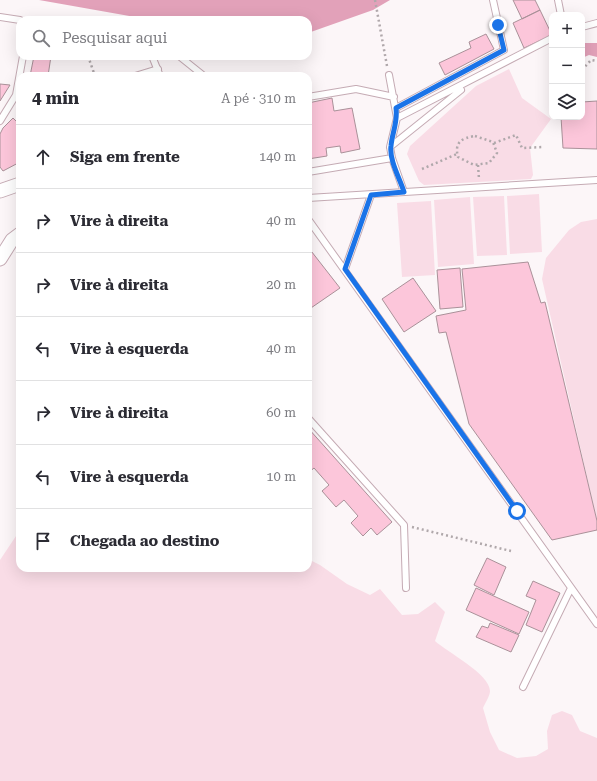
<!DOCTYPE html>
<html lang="pt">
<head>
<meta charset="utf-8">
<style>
	:root { --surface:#fff; --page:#f2f2f3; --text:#2b2b33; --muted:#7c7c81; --line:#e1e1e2 }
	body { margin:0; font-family:"Roboto Serif",serif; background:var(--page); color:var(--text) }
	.controls { position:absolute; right:12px; top:12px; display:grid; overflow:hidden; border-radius:8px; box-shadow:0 4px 16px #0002 }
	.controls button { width:36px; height:36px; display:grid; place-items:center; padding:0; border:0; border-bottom:1px solid var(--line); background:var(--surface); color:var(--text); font:20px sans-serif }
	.stop { position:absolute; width:12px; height:12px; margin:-9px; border:3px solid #1a73e8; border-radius:50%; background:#fff }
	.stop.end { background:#1a73e8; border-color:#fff; box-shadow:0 1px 4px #0008 }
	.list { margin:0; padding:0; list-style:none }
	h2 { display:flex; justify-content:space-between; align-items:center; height:52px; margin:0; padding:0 16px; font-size:17px }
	h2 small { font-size:13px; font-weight:400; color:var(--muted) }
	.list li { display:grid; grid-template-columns:26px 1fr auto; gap:12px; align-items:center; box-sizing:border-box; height:64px; padding:0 16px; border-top:1px solid var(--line) }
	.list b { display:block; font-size:15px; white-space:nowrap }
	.list em { font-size:13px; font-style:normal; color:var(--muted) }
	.icon { flex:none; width:22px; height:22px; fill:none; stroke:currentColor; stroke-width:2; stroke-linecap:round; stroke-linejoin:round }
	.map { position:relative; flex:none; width:597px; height:781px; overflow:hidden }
	.search { position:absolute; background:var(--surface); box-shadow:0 4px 16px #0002; left:16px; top:16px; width:296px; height:44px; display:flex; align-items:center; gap:10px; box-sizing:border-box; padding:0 14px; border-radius:12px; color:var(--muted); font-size:15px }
	.panel { position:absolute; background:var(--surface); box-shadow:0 4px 16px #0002; left:16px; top:72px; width:296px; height:500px; border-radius:12px }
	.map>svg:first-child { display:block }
	.green { fill:#f9dce6 }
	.water { fill:#e2a1b9 }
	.building { fill:#fcc6da; stroke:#aa9199 }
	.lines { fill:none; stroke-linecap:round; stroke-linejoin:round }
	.lane-casing { stroke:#c5abb4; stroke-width:8 }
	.street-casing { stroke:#c5abb4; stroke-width:15 }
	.path { stroke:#b0a8ab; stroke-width:2.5; stroke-dasharray:2 3; stroke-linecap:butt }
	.lane { stroke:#fff; stroke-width:6 }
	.street { stroke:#fff; stroke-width:13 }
	.route { stroke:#1a73e8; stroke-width:5 }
</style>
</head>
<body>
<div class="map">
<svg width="597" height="781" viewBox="0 0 597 781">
	<rect width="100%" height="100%" fill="#fcf6f8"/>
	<!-- green -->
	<path class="green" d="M509 69 522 98 551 119 530 148 533 175 531 179 424 185 419 181 407 154 410 146 476 86Z
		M539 194 542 252 510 254 507 196Z
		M504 196 507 255 477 256 473 197Z
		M470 197 474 264 438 267 434 200Z
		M431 201 435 275 402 277 397 203Z
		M597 219V521L542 279 546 258 569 230 581 222Z
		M20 530V568H308V559L320 565 347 584 370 595 380 589 402 615 418 614 435 602 445 612 435 641C447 652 490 674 490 691 490 696 485 703 483 708L490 732 499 750 517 758 536 756 548 749 547 731 552 715 562 711 572 715 580 731 597 738V781H0V560Z"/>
	<!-- water -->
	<path class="water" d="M39 0H390L373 10 308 33V20H152Z
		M582 43H597V57L589 55 582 58Z"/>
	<!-- building -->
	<path class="building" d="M513 0H535L540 10 522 19Z
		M540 10 552 35 524 48 513 23Z
		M486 34 494 49 445 75 439 63 471 48 469 42Z
		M34 56H51L48 76H30Z
		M0 84 10 85 0 101Z
		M332 98 334 111 352 108 360 149 341 153 340 146 326 148 327 156 308 159V103Z
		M597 101V149L563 148 561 117H582V102Z
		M13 118 16 121 20 120V162L3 171 0 167V134L3 128Z
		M308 247 340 288 308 310Z
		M528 262 541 303 545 302 597 521V530L552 540 469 424 446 332 439 333 436 316 466 310 462 269Z
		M460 268 463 307 440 309 437 270Z
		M413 278 436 311 404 332 382 299Z
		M308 428 392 522 377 535 371 528 363 536 351 523 358 516 344 500 336 507 322 491 329 485 314 468 308 473Z
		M487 558 506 567 494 595 474 585Z
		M533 581 560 593 542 632 526 625 536 600 526 596Z
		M476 588 529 612 519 634 466 610Z
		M490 623 519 635 511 652 476 637 482 626 488 628Z"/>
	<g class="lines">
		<defs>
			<path id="lane" d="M558 0 561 15
				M0 17 20 20
				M582 27 597 23
				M152 56 160 76
				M179 56 204 76
				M389 75 397 118 390 147
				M135 76 158 69
				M308 97 356 89 394 97
				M396 108 504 50 493 0
				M397 118 552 38
				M0 121 16 95 23 56
				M308 172 392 158
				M404 192 392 158 390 147 461 90
				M308 198 597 180
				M308 219 597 624
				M345 269 371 195
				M308 418 404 525 406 588
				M523 687 571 588"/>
			<path id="street" d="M0 191 20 184
				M0 259 12 240 20 234"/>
		</defs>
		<!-- lane casing -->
		<use href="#lane" class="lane-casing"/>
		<!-- street casing -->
		<use href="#street" class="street-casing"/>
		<!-- path -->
		<path class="path" d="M375 0 387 66
			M88 56 95 76
			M582 70 591 60 597 61
			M475 136 493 142 497 153 489 163 474 165 458 157C454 142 462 138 475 136Z
			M494 143 516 135 522 148 543 147
			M478 165 479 179
			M422 169 457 154
			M412 527 511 551"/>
		<!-- lane -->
		<use href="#lane" class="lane"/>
		<!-- street -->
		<use href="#street" class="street"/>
	</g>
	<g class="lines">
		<!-- route -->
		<path class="route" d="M498 25 504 50 396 108C398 122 392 133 391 146 389 160 400 179 404 192L371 195 345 269 517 511"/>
	</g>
</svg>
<div class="controls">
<button>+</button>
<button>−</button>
<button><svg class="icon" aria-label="layers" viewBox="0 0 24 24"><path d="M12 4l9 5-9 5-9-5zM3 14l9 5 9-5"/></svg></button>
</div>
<div class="stop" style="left:517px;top:511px"></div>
<div class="stop end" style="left:498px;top:25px"></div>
<div class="search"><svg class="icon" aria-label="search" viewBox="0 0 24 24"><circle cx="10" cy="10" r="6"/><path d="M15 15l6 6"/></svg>Pesquisar aqui</div>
<section class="panel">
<h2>4 min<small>A pé · 310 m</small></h2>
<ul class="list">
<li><svg class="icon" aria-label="ahead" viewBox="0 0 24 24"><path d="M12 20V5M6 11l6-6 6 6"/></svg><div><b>Siga em frente</b></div><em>140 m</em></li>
<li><svg class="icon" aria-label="right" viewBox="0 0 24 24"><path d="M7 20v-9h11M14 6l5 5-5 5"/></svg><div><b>Vire à direita</b></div><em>40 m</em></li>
<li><svg class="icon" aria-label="right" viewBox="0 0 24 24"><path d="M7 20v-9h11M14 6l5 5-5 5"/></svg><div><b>Vire à direita</b></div><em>20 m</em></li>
<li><svg class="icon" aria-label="left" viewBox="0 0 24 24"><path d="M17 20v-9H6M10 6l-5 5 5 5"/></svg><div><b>Vire à esquerda</b></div><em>40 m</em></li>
<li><svg class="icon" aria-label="right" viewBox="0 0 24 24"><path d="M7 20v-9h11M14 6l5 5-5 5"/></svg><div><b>Vire à direita</b></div><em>60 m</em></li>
<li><svg class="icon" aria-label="left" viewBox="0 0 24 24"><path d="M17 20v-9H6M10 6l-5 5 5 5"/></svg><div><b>Vire à esquerda</b></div><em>10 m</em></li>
<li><svg class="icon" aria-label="arrive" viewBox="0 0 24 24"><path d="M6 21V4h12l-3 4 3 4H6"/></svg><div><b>Chegada ao destino</b></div></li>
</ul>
</section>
</div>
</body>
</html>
